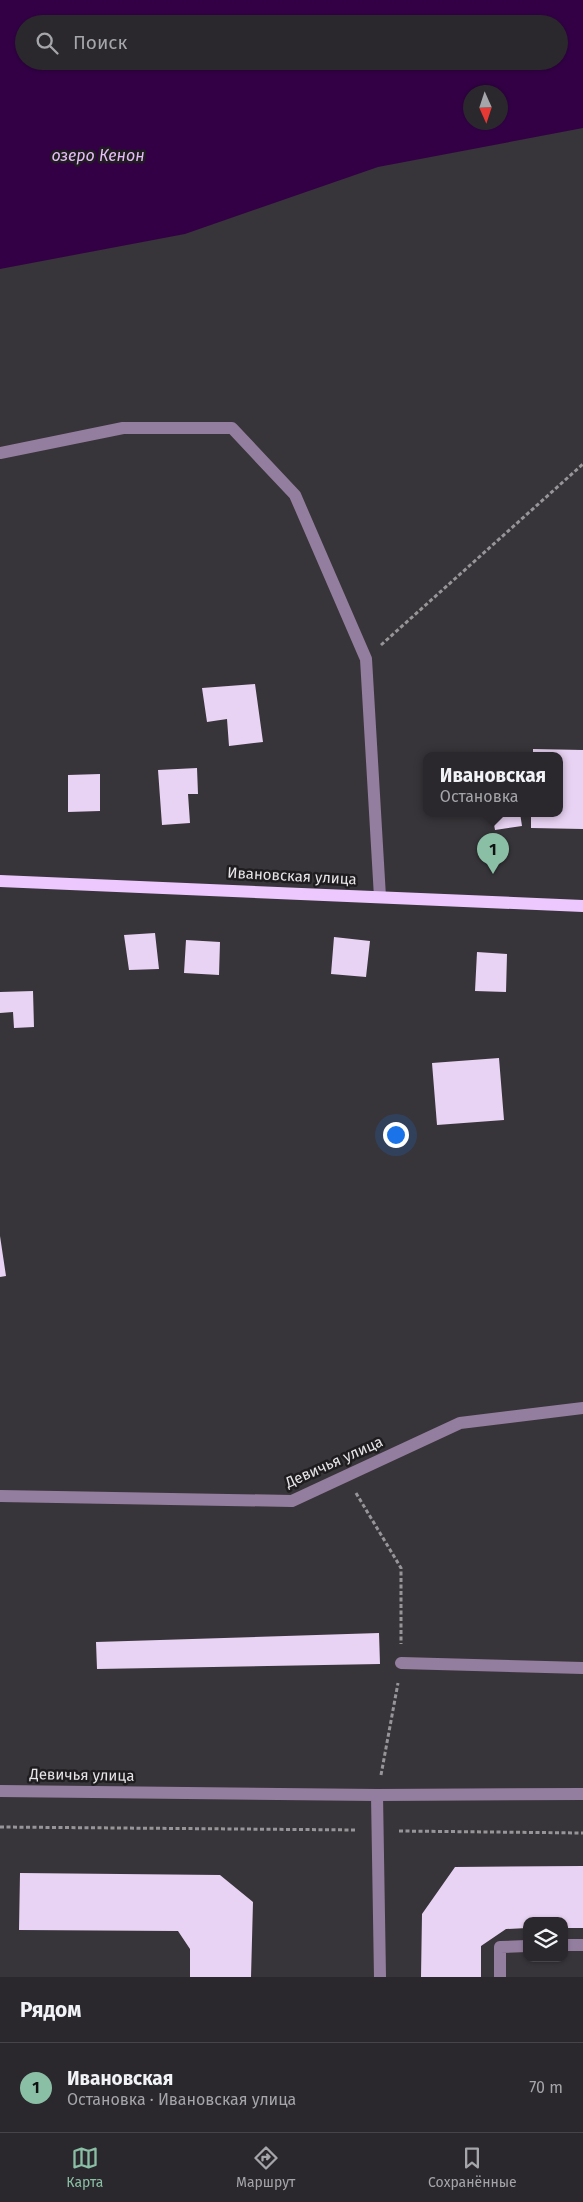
<!DOCTYPE html>
<html lang="ru">
<head>
<meta charset="utf-8">
<style>
	:root { --surface:#2a282c; --page:#363438; --text:#f1f3f6; --muted:#a5a6a9; --line:#464448; --accent:#8abfa5 }
	body { margin:0; font-family:"Fira Sans",sans-serif; background:var(--page); color:var(--text) }
	.controls { position:absolute; right:15px; bottom:15px; display:grid; overflow:hidden; border-radius:10px; box-shadow:0 1px 4px #0004 }
	.controls button { width:45px; height:45px; display:grid; place-items:center; padding:0; border:0; border-bottom:1px solid var(--line); background:var(--surface); color:var(--text); font:25px sans-serif }
	.compass { position:absolute; left:463px; top:85px; width:45px; height:45px; border-radius:50%; background:var(--surface); box-shadow:0 1px 4px #0004; rotate:177deg }
	.you { position:absolute; left:395px; top:1134px; width:18px; height:18px; margin:-12px; border:4px solid #fff; border-radius:50%; background:#1a73e8; box-shadow:0 0 0 8px #1a73e833 }
	.badge { display:grid; place-items:center; width:32px; height:32px; border-radius:50%; background:var(--accent); color:#111; font-size:16px; font-weight:700 }
	.pin { position:absolute; translate:-50% -41px; filter:drop-shadow(0 1px 2px #0008) }
	.pin::after { content:''; position:absolute; top:26px; width:18px; height:15px; background:inherit; clip-path:polygon(0 0,100% 0,50% 100%) }
	.popup { position:absolute; left:423px; top:752px; width:140px; height:65px; box-sizing:border-box; display:grid; place-content:center; border-radius:10px; background:var(--surface); filter:drop-shadow(0 1px 4px #0005); font-size:16px; white-space:nowrap; color:var(--muted) }
	.popup b { font-size:19px; color:var(--text) }
	.popup::after { content:''; position:absolute; left:50%; top:100%; margin-left:-10px; border:10px solid transparent; border-top-color:var(--surface) }
	.list { margin:0; padding:0; list-style:none }
	h2 { display:flex; justify-content:space-between; align-items:center; height:65px; margin:0; padding:0 20px; font-size:21px }
	h2 small { font-size:16px; font-weight:400; color:var(--muted) }
	.list li { display:grid; grid-template-columns:32px 1fr auto; gap:15px; align-items:center; box-sizing:border-box; height:90px; padding:0 20px; border-top:1px solid var(--line) }
	.list b { display:block; font-size:19px; white-space:nowrap }
	.list p { margin:0; font-size:16px; white-space:nowrap; color:var(--muted) }
	.list em { font-size:16px; font-style:normal; color:var(--muted) }
	.icon { flex:none; width:28px; height:28px; fill:none; stroke:currentColor; stroke-width:2; stroke-linecap:round; stroke-linejoin:round }
	.map { position:relative; flex:none; width:583px; height:1977px; overflow:hidden }
	.search { position:absolute; background:var(--surface); box-shadow:0 1px 4px #0004; left:15px; right:15px; top:15px; height:55px; display:flex; align-items:center; gap:12px; box-sizing:border-box; padding:0 18px; border-radius:28px; color:var(--muted); font-size:19px }
	.sheet { height:155px; background:var(--surface) }
	nav { display:flex; justify-content:space-around; align-items:center; box-sizing:border-box; height:70px; border-top:1px solid var(--line); background:var(--surface); font-size:14px; color:var(--muted) }
	nav a { display:grid; justify-items:center; gap:2px }
	nav .on { color:var(--accent) }
	.map>svg:first-child { display:block }
	.water { fill:#330046; fill-rule:evenodd }
	.building { fill:#e9d3f4 }
	.lines { fill:none; stroke-linecap:round; stroke-linejoin:round }
	.path { stroke:#979598; stroke-width:3; stroke-dasharray:4 2.5; stroke-linecap:butt }
	.minor { stroke:#947e9f; stroke-width:12 }
	.major { stroke:#edc8ff; stroke-width:12 }
	.labels { text-anchor:middle; dominant-baseline:central; stroke-width:5; stroke-linejoin:round; paint-order:stroke }
	.street-label { font-size:15px; fill:#e7e5e8; stroke:#1f1d1f }
	.water-label { font-size:16px; font-style:italic; fill:#e6bdf9; stroke:#1f1d1f }
</style>
</head>
<body>
<div class="map">
<svg width="583" height="1977" viewBox="0 0 583 1977">
	<rect width="100%" height="100%" fill="#38353a"/>
	<!-- water -->
	<path class="water" d="M0 0H583V128L378 167 185 234 0 269ZM24 24H559V61H24ZM470 92H500V122H470Z"/>
	<!-- building -->
	<path class="building" d="M255 684 263 742 229 746 227 719 207 722 202 688Z
		M533 749 583 750V829L531 828V813H559V755H533Z
		M197 768 198 794H188L190 823 162 825 158 770Z
		M100 774V811L68 812V775Z
		M492 813H520L522 826 495 830Z
		M155 933 159 969 129 970 124 935Z
		M334 937 370 941 366 977 331 974Z
		M186 940 220 942 219 975 184 973Z
		M477 952 507 954 506 992 475 991Z
		M33 991 34 1027 14 1028 13 1012 0 1013V992Z
		M499 1058 504 1120 437 1125 432 1063Z
		M0 1236 6 1276 0 1277Z
		M379 1633 380 1664 97 1669 96 1642Z
		M583 1866V1928H564V1921H527V1928L506 1929 481 1946V1977H421L422 1914 455 1867Z
		M20 1873 220 1875 253 1902 251 1977H190V1949L178 1931 19 1930Z"/>
	<g class="lines">
		<!-- path -->
		<path class="path" d="M381 645 583 464
			M356 1493 401 1568V1644
			M381 1775 398 1683
			M0 1827 357 1830
			M399 1831 583 1833"/>
		<!-- minor -->
		<path class="minor" d="M0 453 123 428H232L295 495 366 659 380 897
			M0 1496 292 1501 460 1423 583 1408
			M401 1663 583 1668
			M0 1791 377 1795 583 1794
			M377 1795 380 1977
			M564 1945H583
			M500 1977V1947L527 1946"/>
		<!-- major -->
		<path class="major" d="M0 881 583 906"/>
	</g>
	<g class="labels">
		<!-- street labels -->
		<g class="street-label">
			<text transform="translate(292 876) rotate(3)">Ивановская улица</text>
			<text transform="translate(334 1462) rotate(-24)">Девичья улица</text>
			<text transform="translate(82 1775) rotate(1)">Девичья улица</text>
		</g>
		<!-- water labels -->
		<g class="water-label">
			<text x="98" y="155">озеро Кенон</text>
		</g>
	</g>
</svg>
<div class="controls">
<button><svg class="icon" aria-label="layers" viewBox="0 0 24 24"><path d="M12 4l9 5-9 5-9-5zM3 14l9 5 9-5"/></svg></button>
</div>
<svg class="compass" viewBox="-18 -18 36 36"><path d="M0-13l5 13h-10z" fill="#e53935"/><path d="M0 13l5-13h-10z" fill="#a5a6a9"/></svg>
<div class="you"></div>
<div class="pin badge" style="left:493px;top:874px">1</div>
<div class="popup"><b>Ивановская</b>Остановка</div>
<div class="search"><svg class="icon" aria-label="search" viewBox="0 0 24 24"><circle cx="10" cy="10" r="6"/><path d="M15 15l6 6"/></svg>Поиск</div>
</div>
<section class="sheet">
<h2>Рядом<small></small></h2>
<ul class="list">
<li><span class="badge">1</span><div><b>Ивановская</b><p>Остановка · Ивановская улица</p></div><em>70 m</em></li>
</ul>
</section>
<nav>
<a class="on"><svg class="icon" aria-label="map" viewBox="0 0 24 24"><path d="M3 6l6-2 6 2 6-2v14l-6 2-6-2-6 2zM9 4v14M15 6v14"/></svg>Карта</a>
<a><svg class="icon" aria-label="directions" viewBox="0 0 24 24"><path d="M12 3l9 9-9 9-9-9zM9 14v-3h6M13 9l2 2-2 2"/></svg>Маршрут</a>
<a><svg class="icon" aria-label="saved" viewBox="0 0 24 24"><path d="M7 4h10v16l-5-4-5 4z"/></svg>Сохранённые</a>
</nav>
</body>
</html>
